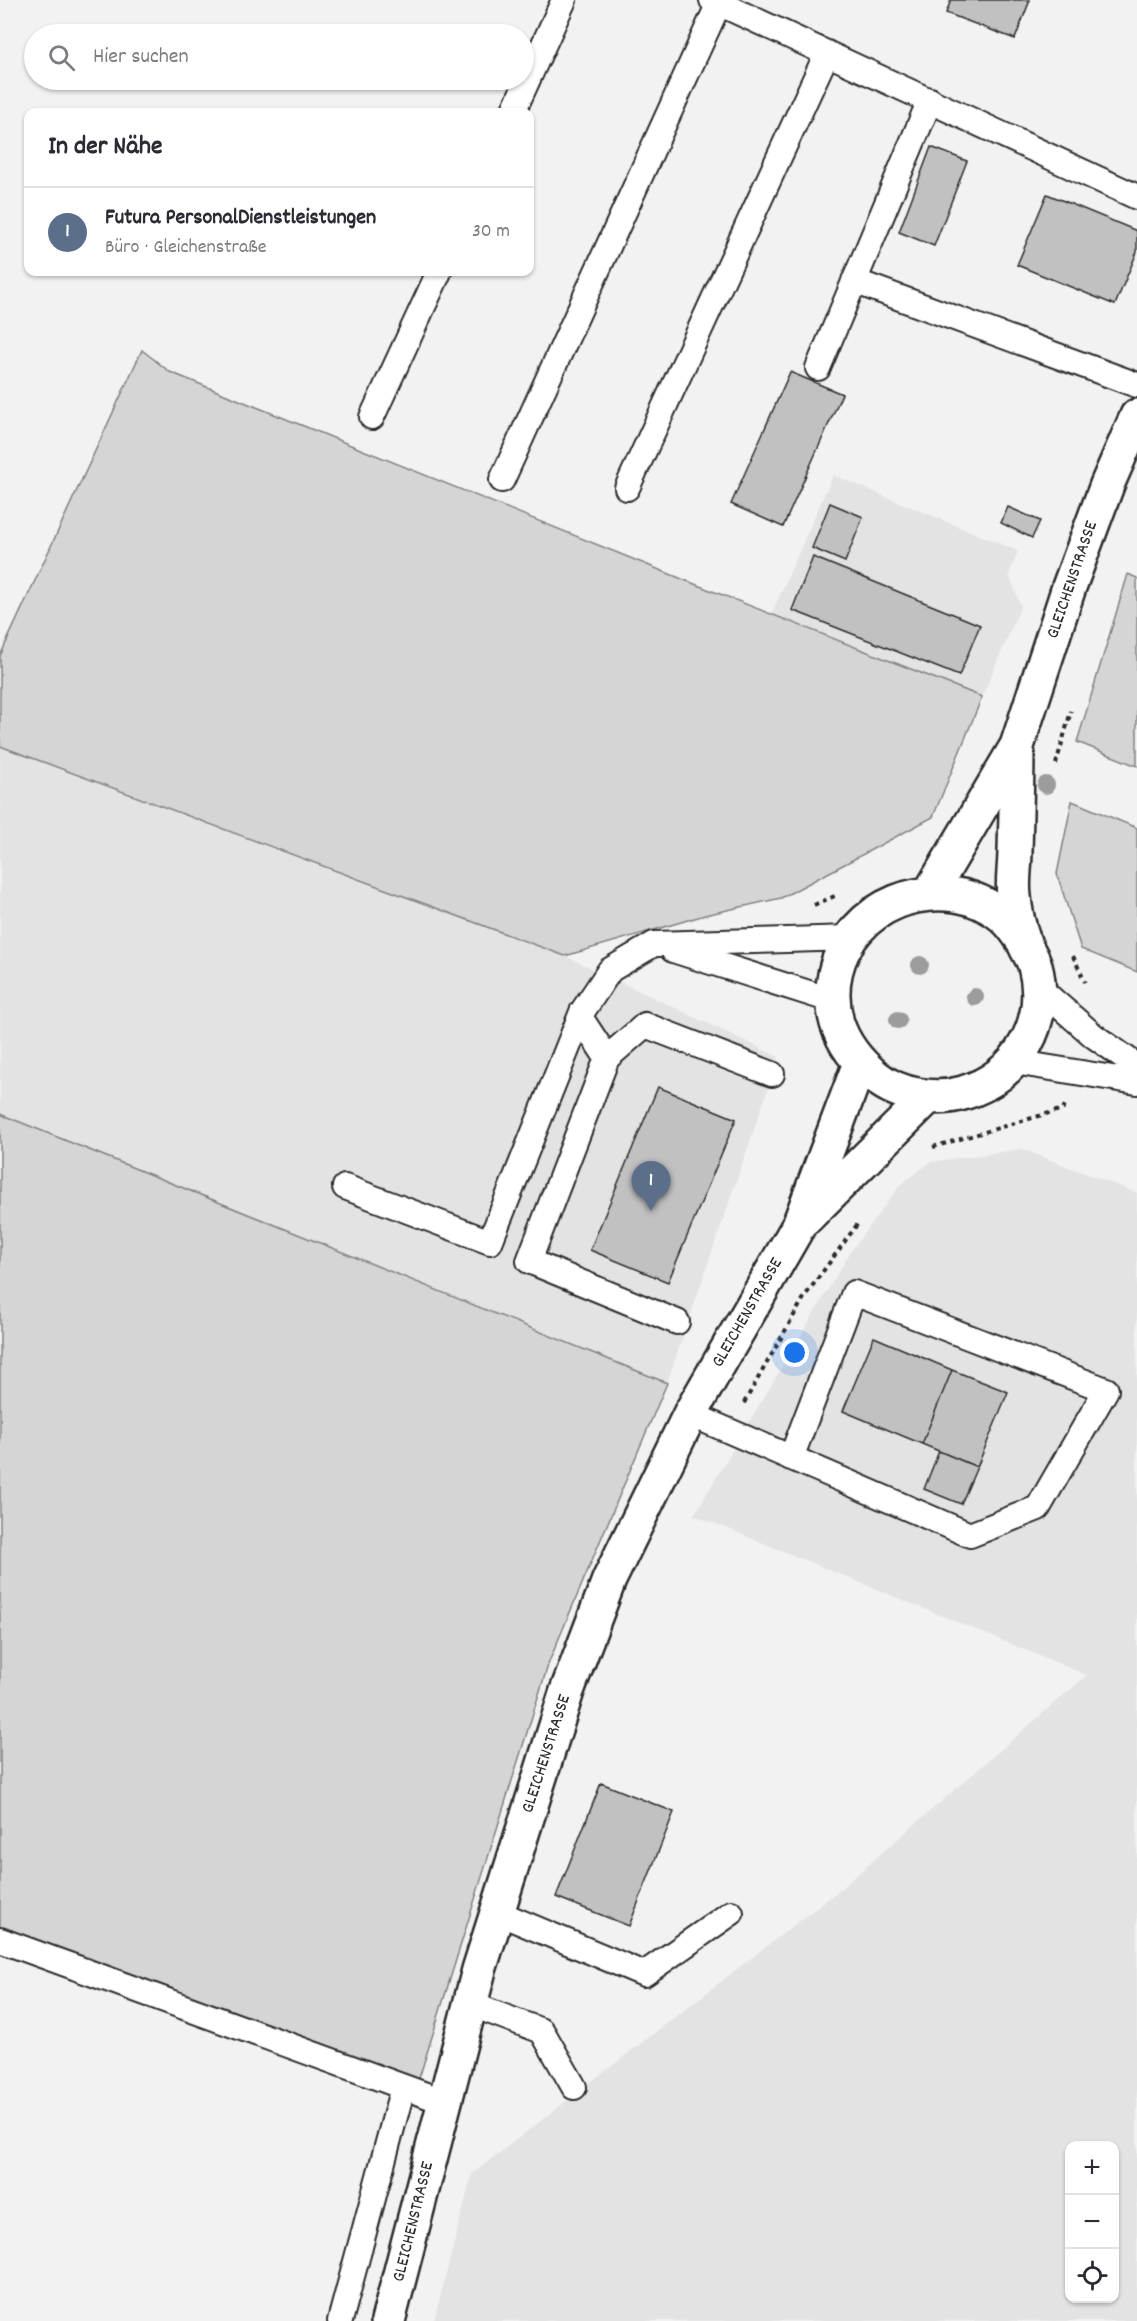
<!DOCTYPE html>
<html lang="de">
<head>
<meta charset="utf-8">
<style>
	:root { --surface:#fff; --page:#f2f2f3; --text:#2b2b33; --muted:#7c7c81; --line:#e1e1e2; --accent:#111827 }
	body { margin:0; font-family:Dekko,sans-serif; background:var(--page); color:var(--text) }
	.controls { position:absolute; right:18px; bottom:18px; display:grid; overflow:hidden; border-radius:12px; box-shadow:0 2px 4px #0004 }
	.controls button { width:54px; height:54px; display:grid; place-items:center; padding:0; border:0; border-bottom:2px solid var(--line); background:var(--surface); color:var(--text); font:30px sans-serif }
	.you { position:absolute; left:795px; top:1353px; width:21px; height:21px; margin:-15px; border:4px solid #fff; border-radius:50%; background:#1a73e8; box-shadow:0 0 0 9px #1a73e833 }
	.badge { display:grid; place-items:center; width:39px; height:39px; border-radius:50%; background:var(--accent); color:#fff; font-size:20px; font-weight:700 }
	.pin { position:absolute; translate:-50% -50px; filter:drop-shadow(0 2px 3px #0008) }
	.pin::after { content:''; position:absolute; top:32px; width:21px; height:18px; background:inherit; clip-path:polygon(0 0,100% 0,50% 100%) }
	.list { margin:0; padding:0; list-style:none }
	h2 { display:flex; justify-content:space-between; align-items:center; height:78px; margin:0; padding:0 24px; font-size:26px }
	h2 small { font-size:20px; font-weight:400; color:var(--muted) }
	.list li { display:grid; grid-template-columns:39px 1fr auto; gap:18px; align-items:center; box-sizing:border-box; height:90px; padding:0 24px; border-top:2px solid var(--line) }
	.list b { display:block; font-size:22px; white-space:nowrap }
	.list p { margin:0; font-size:20px; white-space:nowrap; color:var(--muted) }
	.list em { font-size:20px; font-style:normal; color:var(--muted) }
	.icon { flex:none; width:33px; height:33px; fill:none; stroke:currentColor; stroke-width:2; stroke-linecap:round; stroke-linejoin:round }
	.map { position:relative; flex:none; width:1137px; height:2321px; overflow:hidden }
	.search { position:absolute; background:var(--surface); box-shadow:0 2px 4px #0004; left:24px; top:24px; width:510px; height:66px; display:flex; align-items:center; gap:15px; box-sizing:border-box; padding:0 21px; border-radius:33px; color:var(--muted); font-size:22px }
	.panel { position:absolute; background:var(--surface); box-shadow:0 2px 4px #0004; left:24px; top:108px; width:510px; height:168px; border-radius:12px }
	.map>svg:first-child { display:block }
	.built { fill:#e3e3e3; fill-rule:evenodd }
	.green { fill:#d5d5d5; stroke:#808080; stroke-width:1.5 }
	.building { fill:#c1c1c1; stroke:#2b2b2b; stroke-width:1.5 }
	.lines { fill:none; stroke-linecap:round; stroke-linejoin:round }
	.service-casing { stroke:#2b2b2b; stroke-width:28 }
	.tertiary-casing { stroke:#2b2b2b; stroke-width:38 }
	.path { stroke:#2b2b2b; stroke-width:4; stroke-dasharray:4.5 4.5; stroke-linecap:butt }
	.service { stroke:#fff; stroke-width:24 }
	.tertiary { stroke:#fff; stroke-width:33 }
	.tree { fill:#9c9c9c }
	.labels { text-anchor:middle; dominant-baseline:central; stroke-width:4.5; stroke-linejoin:round; paint-order:stroke }
	.street-label { font-size:18px; fill:#2b2b2b; stroke:#fff }
</style>
</head>
<body>
<div class="map">
<svg width="1137" height="2321" viewBox="0 0 1137 2321">
	<rect width="100%" height="100%" fill="#f2f2f2"/>
	<filter id="ink" filterUnits="userSpaceOnUse"><feTurbulence type="fractalNoise" baseFrequency=".0167" numOctaves="2"/><feDisplacementMap in="SourceGraphic" scale="12" xChannelSelector="R" yChannelSelector="G"/><feConvolveMatrix kernelMatrix="1 2 1 2 8 2 1 2 1" color-interpolation-filters="sRGB"/></filter>
	<g filter="url(#ink)">
		<!-- built -->
		<path class="built" d="M833 475 1018 551 1009 575 1021 606 982 697 771 615Z
			M0 746 565 956 779 1057 667 1383 0 1114Z
			M1022 1149 1137 1193V2321H434L472 2174 838 1891 1087 1675 694 1515 851 1251 900 1185 931 1162ZM1070 2146H1114V2298H1070Z"/>
		<!-- green -->
		<path class="green" d="M142 350 170 372 687 581 982 697 933 817 781 898 705 915 565 956 0 746V656Z
			M1128 574 1137 578V766L1077 742Z
			M1072 801 1137 828V972L1081 949 1057 874Z
			M0 1114 667 1383 549 1662 416 2088 0 1929Z"/>
		<!-- building -->
		<path class="building" d="M951 0H1030L1015 39 946 13Z
			M931 147 967 161 934 246 899 232Z
			M1047 194 1137 231V252L1115 305 1017 265Z
			M790 372 842 394 783 527 731 504Z
			M830 503 863 517 845 562 812 548Z
			M1008 507 1040 521 1032 538 1001 523Z
			M813 557 980 625 959 676 792 610Z
			M658 1087 736 1119 668 1282 590 1250Z
			M874 1337 952 1370 922 1444 843 1411Z
			M952 1370 1008 1392 977 1467 922 1444Z
			M939 1451 977 1467 961 1504 924 1489Z
			M601 1783 674 1812 629 1926 556 1897Z"/>
		<g class="lines">
			<defs>
				<path id="service" d="M712 0 1137 197
					M513 112 564 0
					M854 281 1137 385
					M818 368 930 100
					M372 417 439 272
					M502 480 719 3
					M627 488 827 53
					M673 950 834 1001
					M1039 988 1094 1036 1137 1066
					M580 1017 607 1058 529 1261 677 1322
					M607 1058 645 1025 772 1074
					M1014 1062 1137 1082
					M345 1187 490 1242 582 1012 610 970 654 944 850 938
					M690 1414 970 1535 1038 1508 1106 1390 854 1293 791 1458
					M496 1912 644 1974 731 1913
					M0 1940 445 2102
					M470 2004 542 2031 574 2087
					M340 2321 403 2087"/>
				<path id="tertiary" d="M1017 746C1017 781 1016 816 1015 851 1015 866 1012 882 1014 896 1015 911 1020 931 1025 945 1028 952 1033 958 1035 966 1050 1022 1018 1077 963 1093 936 1101 899 1096 876 1077 859 1063 844 1045 837 1023 817 951 874 889 947 894 968 895 992 905 1008 921 1014 927 1019 935 1024 942
					M930 893 1017 746 1069 587 1107 485 1137 416
					M807 1217 928 1097
					M388 2321 479 1970 567 1691 609 1580 690 1414 799 1225 860 1063"/>
			</defs>
			<!-- service casing -->
			<use href="#service" class="service-casing"/>
			<!-- tertiary casing -->
			<use href="#tertiary" class="tertiary-casing"/>
			<!-- path -->
			<path class="path" d="M1056 764 1071 711
				M814 905 837 895
				M1073 956 1085 982
				M933 1147 1063 1109 1066 1103
				M744 1403 805 1296 859 1222"/>
			<!-- service -->
			<use href="#service" class="service"/>
			<!-- tertiary -->
			<use href="#tertiary" class="tertiary"/>
		</g>
		<!-- trees -->
		<g class="tree">
			<circle cx="1046" cy="785" r="9"/>
			<circle cx="920" cy="965" r="9"/>
			<circle cx="975" cy="997" r="9"/>
			<circle cx="898" cy="1020" r="9"/>
		</g>
	</g>
	<g class="labels">
		<!-- street labels -->
		<g class="street-label">
			<text transform="translate(1073 580) rotate(-71)">GLEICHENSTRASSE</text>
			<text transform="translate(748 1313) rotate(-60)">GLEICHENSTRASSE</text>
			<text transform="translate(547 1754) rotate(-72)">GLEICHENSTRASSE</text>
			<text transform="translate(414 2222) rotate(-76)">GLEICHENSTRASSE</text>
		</g>
	</g>
</svg>
<div class="controls">
<button>+</button>
<button>−</button>
<button><svg class="icon" aria-label="locate" viewBox="0 0 24 24"><circle cx="12" cy="12" r="6"/><path d="M12 2v4M12 18v4M2 12h4M18 12h4"/></svg></button>
</div>
<div class="you"></div>
<div class="pin badge" style="left:651px;top:1211px;background:#5c6f8a">1</div>
<div class="search"><svg class="icon" aria-label="search" viewBox="0 0 24 24"><circle cx="10" cy="10" r="6"/><path d="M15 15l6 6"/></svg>Hier suchen</div>
<section class="panel">
<h2>In der Nähe<small></small></h2>
<ul class="list">
<li><span class="badge" style="background:#5c6f8a">1</span><div><b>Futura PersonalDienstleistungen</b><p>Büro · Gleichenstraße</p></div><em>30 m</em></li>
</ul>
</section>
</div>
</body>
</html>
